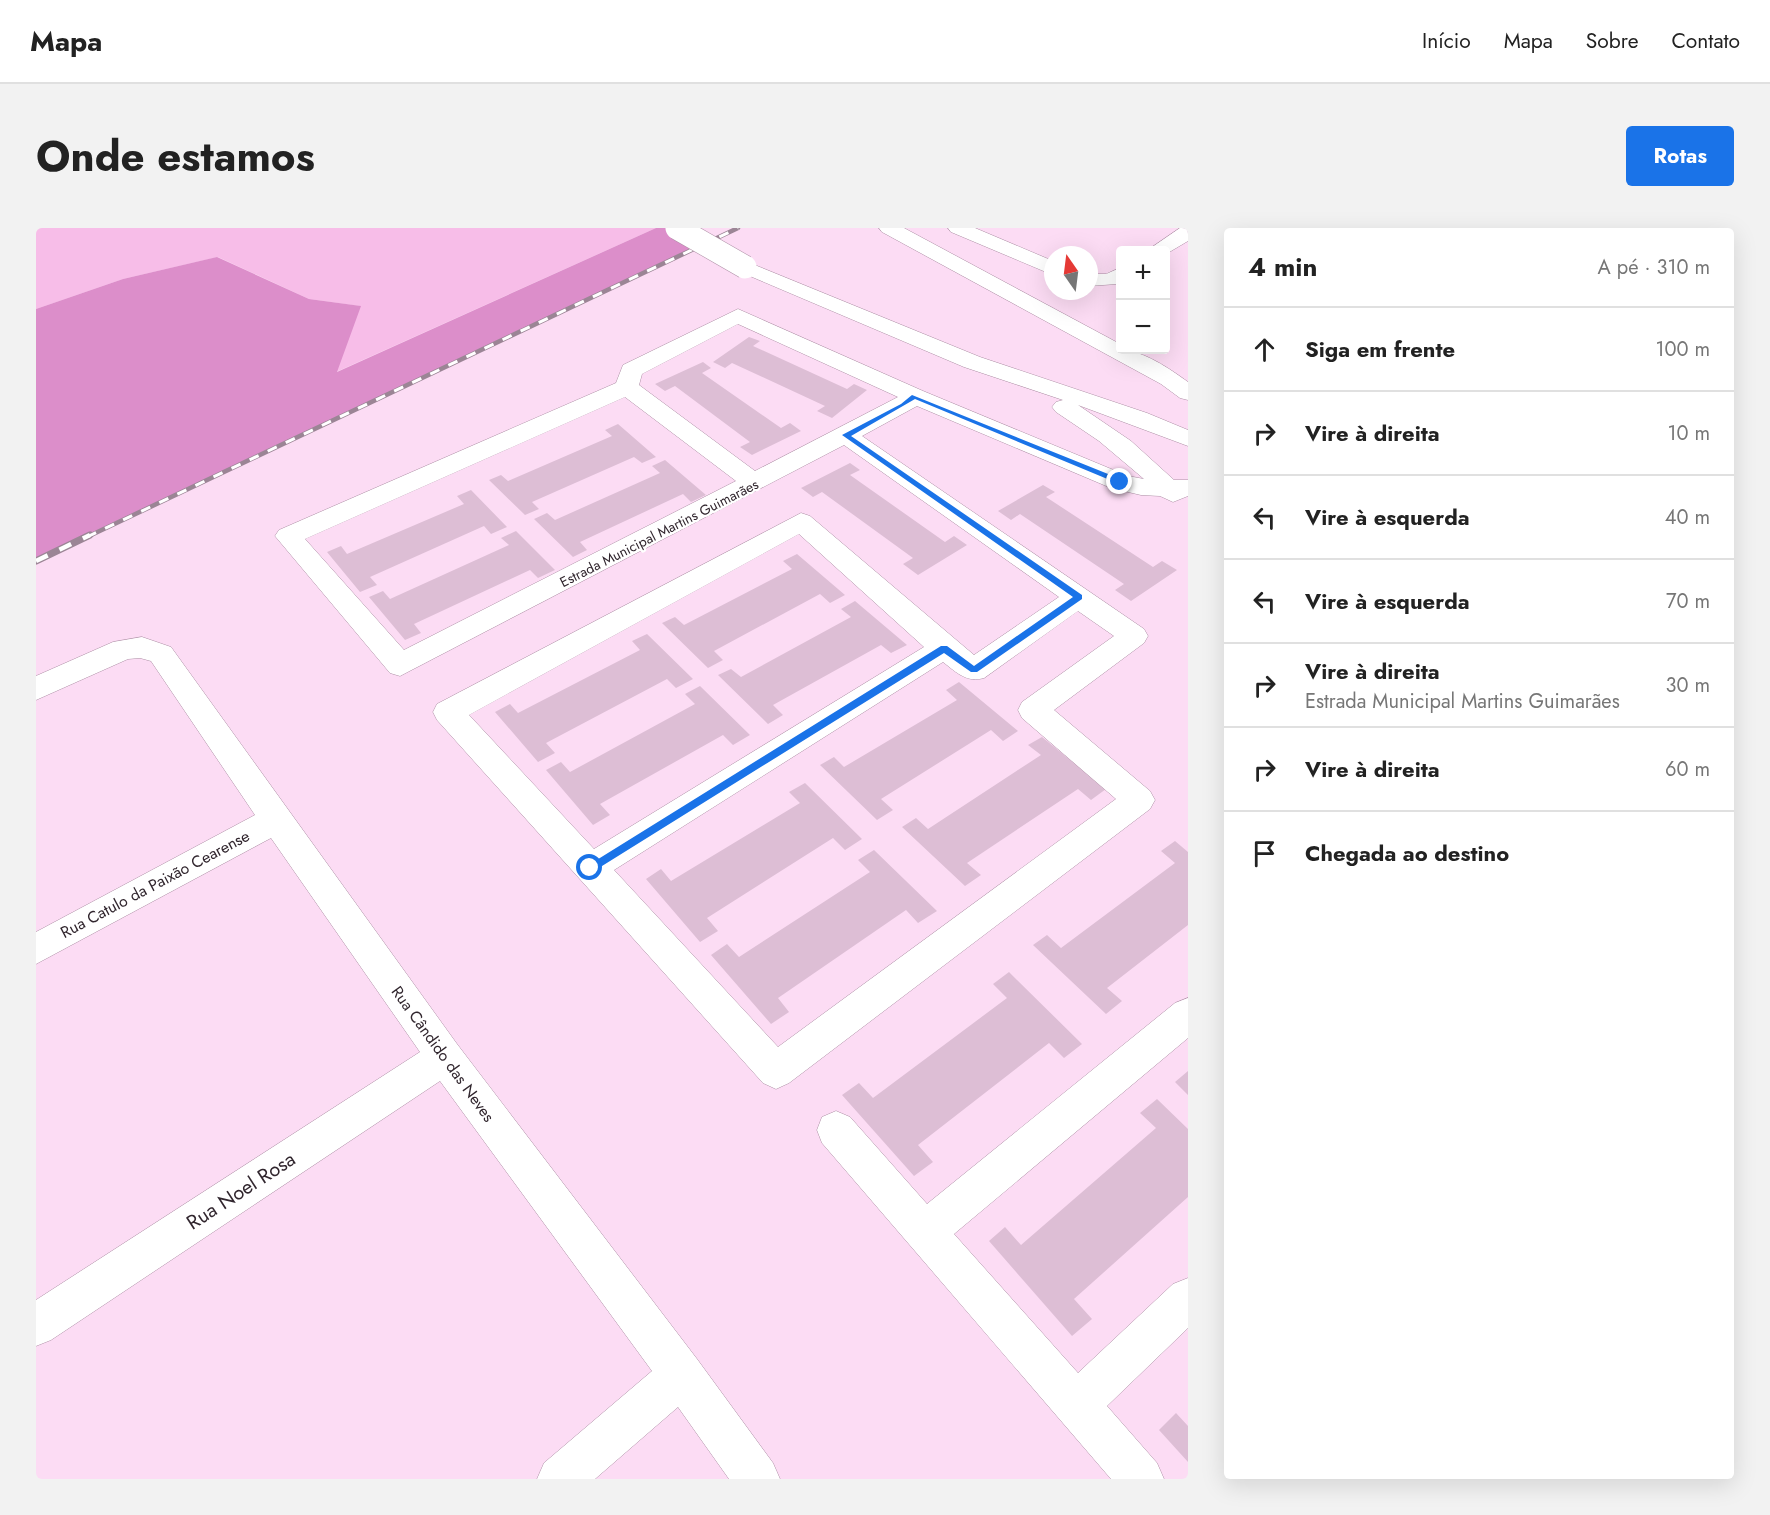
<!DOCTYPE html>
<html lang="pt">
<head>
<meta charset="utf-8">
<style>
	:root { --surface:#fff; --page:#f2f2f2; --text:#222; --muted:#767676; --line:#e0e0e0; --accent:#1a73e8 }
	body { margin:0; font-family:Jost,sans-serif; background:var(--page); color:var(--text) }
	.controls { position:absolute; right:18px; top:18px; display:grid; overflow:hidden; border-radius:6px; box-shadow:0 6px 24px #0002 }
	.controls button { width:54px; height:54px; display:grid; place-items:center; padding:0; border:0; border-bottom:2px solid var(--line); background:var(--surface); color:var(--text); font:30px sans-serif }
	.compass { position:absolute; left:1008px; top:18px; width:54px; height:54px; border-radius:50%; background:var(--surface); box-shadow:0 6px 24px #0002; rotate:346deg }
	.stop { position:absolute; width:18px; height:18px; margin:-14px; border:4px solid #1a73e8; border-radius:50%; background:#fff }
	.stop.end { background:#1a73e8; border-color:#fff; box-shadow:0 2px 6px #0008 }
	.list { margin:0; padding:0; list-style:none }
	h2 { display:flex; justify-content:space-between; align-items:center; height:78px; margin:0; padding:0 24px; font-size:26px }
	h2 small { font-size:20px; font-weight:400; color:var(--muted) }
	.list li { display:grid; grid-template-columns:39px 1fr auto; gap:18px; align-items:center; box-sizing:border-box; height:84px; padding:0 24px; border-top:2px solid var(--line) }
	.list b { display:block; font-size:22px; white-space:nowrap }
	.list p { margin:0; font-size:20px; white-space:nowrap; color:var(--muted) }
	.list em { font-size:20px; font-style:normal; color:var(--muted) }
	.icon { flex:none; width:33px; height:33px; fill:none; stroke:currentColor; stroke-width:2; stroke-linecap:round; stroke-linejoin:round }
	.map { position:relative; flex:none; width:1152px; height:1251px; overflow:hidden; border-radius:6px }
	header { display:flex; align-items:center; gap:36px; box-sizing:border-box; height:84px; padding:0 30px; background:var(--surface); border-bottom:2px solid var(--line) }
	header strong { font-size:28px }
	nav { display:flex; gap:33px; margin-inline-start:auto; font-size:21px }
	.intro { display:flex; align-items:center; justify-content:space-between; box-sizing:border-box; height:144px; padding:0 36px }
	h1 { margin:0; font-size:42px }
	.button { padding:15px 27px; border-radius:6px; background:var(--accent); color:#fff; font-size:21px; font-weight:700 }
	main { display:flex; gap:36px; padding:0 36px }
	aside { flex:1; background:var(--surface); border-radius:6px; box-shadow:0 6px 24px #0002 }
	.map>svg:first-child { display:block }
	.green { fill:#f7bde8 }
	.forest { fill:#dc8eca }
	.building { fill:#ddbed5 }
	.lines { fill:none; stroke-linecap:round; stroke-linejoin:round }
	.minor-casing { stroke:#ad8fa5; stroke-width:1 }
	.minor { fill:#fff; fill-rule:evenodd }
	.rail-far1-casing { stroke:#9b8595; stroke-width:4.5 }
	.rail-casing { stroke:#9b8595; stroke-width:7 }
	.rail-far1 { stroke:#fff; stroke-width:3; stroke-dasharray:10; stroke-linecap:butt }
	.rail { stroke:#fff; stroke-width:4.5; stroke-dasharray:13; stroke-linecap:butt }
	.minor-bridge-casing { stroke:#ad8fa5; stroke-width:24; stroke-linecap:butt }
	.minor-bridge { stroke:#fff; stroke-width:23 }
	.route { fill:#1a73e8 }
	.labels { text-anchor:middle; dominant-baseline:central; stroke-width:4.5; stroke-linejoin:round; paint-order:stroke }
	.far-street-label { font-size:14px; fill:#31262e; stroke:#fff }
	.street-label { font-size:16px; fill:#31262e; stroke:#fff }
	.near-street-label { font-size:20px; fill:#31262e; stroke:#fff }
</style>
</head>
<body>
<header>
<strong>Mapa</strong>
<nav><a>Início</a><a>Mapa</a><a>Sobre</a><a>Contato</a></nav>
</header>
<div class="intro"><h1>Onde estamos</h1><a class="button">Rotas</a></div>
<main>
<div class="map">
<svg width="1152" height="1251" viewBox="0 0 1152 1251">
	<rect width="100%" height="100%" fill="#fcdcf4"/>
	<!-- green -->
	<path class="green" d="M0 0H620L300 144 324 78 273 71 182 29 87 51 0 81Z"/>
	<!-- forest -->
	<path class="forest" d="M620 0H640L666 17 0 332V81L87 51 181 29 273 71 325 78 301 144Z"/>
	<!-- building -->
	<path class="building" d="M713 109 724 113 717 118 811 161 818 156 831 162 796 190 781 183 789 178 696 135 689 140 677 134Z
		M667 134 675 140 666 145 745 200 754 195 765 203 716 227 704 219 714 214 639 158 629 163 619 156Z
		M582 196 620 229 606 235 598 229 496 274 503 281 489 287 453 252 465 247 472 253 576 208 569 202Z
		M629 232 670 267 655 274 647 266 544 314 551 322 537 329 498 291 511 285 519 292 624 245 616 238Z
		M814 235 824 242 814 247 909 314 918 308 931 317 882 347 867 336 877 330 786 264 777 269 765 260Z
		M1007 257 1019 264 1010 269 1117 339 1126 333 1141 342 1095 373 1079 362 1088 356 984 286 975 292 962 283Z
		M435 262 471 299 455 306 448 298 334 349 341 357 324 364 291 324 305 318 311 326 428 276 421 268Z
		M480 303 519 342 502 350 494 342 378 396 385 405 369 412 333 369 347 363 354 371 473 317 465 310Z
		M761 326 809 367 794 375 784 366 678 423 687 432 672 440 626 395 639 389 648 397 756 341 747 333Z
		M819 373 871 417 855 425 845 417 737 477 747 487 732 496 682 447 695 441 705 449 815 389 805 381Z
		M611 406 657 451 640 460 631 451 510 515 519 525 502 534 459 484 474 476 482 485 604 422 596 413Z
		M923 454 982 503 967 513 955 502 845 571 857 582 841 592 784 537 798 529 808 539 921 472 910 462Z
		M664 458 714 507 697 517 687 507 564 576 574 587 557 597 510 542 525 534 534 544 659 476 649 466Z
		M1006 509 1070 561 1055 572 1042 561 931 635 945 647 929 658 866 599 880 590 892 601 1005 527 992 517Z
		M769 555 826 611 809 622 797 610 671 690 682 703 664 714 610 651 625 641 635 653 764 575 753 564Z
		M1139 613 1152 624V697L1071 760 1086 773 1070 786 997 717 1011 707 1025 720 1139 635 1125 623Z
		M838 622 901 683 882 695 870 682 742 770 753 784 735 796 675 727 691 716 703 729 834 644 822 632Z
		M973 744 1046 816 1028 830 1013 815 882 917 897 934 878 948 806 867 823 855 837 870 971 770 957 756Z
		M1152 843V867L1139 854Z
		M1121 871 1152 901V969L1038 1071 1056 1091 1036 1108 953 1013 969 999 985 1017 1120 900 1104 885Z
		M1140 1185 1152 1198V1234L1123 1202Z"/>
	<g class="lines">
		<defs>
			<path id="minor" d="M843 0H868L1084 116V122C1107 122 1134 141 1152 154V172L1144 170 1125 156 846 4Z
				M912 0H939L1017 33V47L915 4Z
				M1144 0H1152V13L1130 26V22H1112Z
				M709 33 944 129 1111 185 1152 202V218L1042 177 1095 213 1138 252H1152V268L1137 274 1124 268 1105 267 1075 260 881 178 826 208 1108 401 1112 408 1108 415 1018 482 1114 563 1119 572 1114 581 753 855 740 861 727 855 401 492 397 484 401 476 765 285 774 288 938 427 1023 369 808 217 364 448 354 445 239 308 243 302 580 155 587 137 702 81 887 163 1092 248 1108 251 1063 213 1020 184 1016 179 1020 174 1027 172 928 139 702 43 699 39 702 35ZM702 96 862 169 719 243 603 157 606 146ZM589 169 700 253 368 422 269 311ZM763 306 888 419 558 621 433 487ZM1042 383 1078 408 986 474 982 482 986 490 1080 571 742 819 578 642 907 434C921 445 931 455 948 450Z
				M1084 40V55L1081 56 1053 58V46H1070Z
				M106 409 135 419 421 816 661 1131 737 1235 744 1251H693L642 1179 559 1251H501L508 1235 616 1143 404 853 15 1112 0 1118V1072L384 824 235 610 0 736V704L219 587 115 433 104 430 92 431 0 472V448L77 414Z
				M1152 770V810L918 1006 1042 1145 1137 1056 1152 1050V1100L1071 1178 1121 1235 1128 1251H1075L786 915 781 902 786 889 800 883 814 889 891 976 1139 775Z"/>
		</defs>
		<!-- minor casing -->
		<use href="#minor" class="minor-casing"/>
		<!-- minor -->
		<use href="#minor" class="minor"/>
		<defs>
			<path id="rail-far1" d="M51 309 702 0"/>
			<path id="rail" d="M0 333 54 307"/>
		</defs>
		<!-- rail-far1 casing -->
		<use href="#rail-far1" class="rail-far1-casing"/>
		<!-- rail casing -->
		<use href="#rail" class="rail-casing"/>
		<!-- rail-far1 -->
		<use href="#rail-far1" class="rail-far1"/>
		<!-- rail -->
		<use href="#rail" class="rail"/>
		<defs>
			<path id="minor-bridge" d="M641 0 709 39"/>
		</defs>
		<!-- minor-bridge casing -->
		<use href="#minor-bridge" class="minor-bridge-casing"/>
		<!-- minor-bridge -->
		<use href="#minor-bridge" class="minor-bridge"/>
	</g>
	<!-- route -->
	<path class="route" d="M876 167 1087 252V255H1081L879 171 815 208 1046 367V371L941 444H935L908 425 558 643H551V638L905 418H911L938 438 1037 369 806 207 865 176Z"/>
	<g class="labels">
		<!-- far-street labels -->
		<g class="far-street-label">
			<text transform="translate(623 305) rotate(-27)">Estrada Municipal Martins Guimarães</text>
		</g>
		<!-- street labels -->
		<g class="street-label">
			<text transform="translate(119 656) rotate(-28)">Rua Catulo da Paixão Cearense</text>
			<text transform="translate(407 826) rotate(54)">Rua Cândido das Neves</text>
		</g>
		<!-- near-street labels -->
		<g class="near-street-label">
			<text transform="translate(205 963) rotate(-33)">Rua Noel Rosa</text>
		</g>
	</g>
</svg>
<div class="controls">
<button>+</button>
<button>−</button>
</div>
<svg class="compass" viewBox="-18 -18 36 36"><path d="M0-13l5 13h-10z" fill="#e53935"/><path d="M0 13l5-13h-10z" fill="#767676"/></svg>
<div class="stop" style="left:554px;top:640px"></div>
<div class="stop end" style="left:1084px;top:254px"></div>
</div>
<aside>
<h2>4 min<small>A pé · 310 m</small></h2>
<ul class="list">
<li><svg class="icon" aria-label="ahead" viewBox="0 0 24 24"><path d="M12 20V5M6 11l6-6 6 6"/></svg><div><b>Siga em frente</b></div><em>100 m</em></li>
<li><svg class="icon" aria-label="right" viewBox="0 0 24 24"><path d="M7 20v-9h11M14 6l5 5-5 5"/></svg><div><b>Vire à direita</b></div><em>10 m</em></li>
<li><svg class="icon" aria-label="left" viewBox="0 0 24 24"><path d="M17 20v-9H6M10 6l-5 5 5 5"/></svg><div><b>Vire à esquerda</b></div><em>40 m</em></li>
<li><svg class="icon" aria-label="left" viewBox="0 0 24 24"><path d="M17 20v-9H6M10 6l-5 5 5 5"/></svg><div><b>Vire à esquerda</b></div><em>70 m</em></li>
<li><svg class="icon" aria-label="right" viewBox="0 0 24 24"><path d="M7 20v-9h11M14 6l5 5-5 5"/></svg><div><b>Vire à direita</b><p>Estrada Municipal Martins Guimarães</p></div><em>30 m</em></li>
<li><svg class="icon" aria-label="right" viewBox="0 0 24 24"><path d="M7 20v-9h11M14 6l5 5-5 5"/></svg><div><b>Vire à direita</b></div><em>60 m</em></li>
<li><svg class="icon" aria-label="arrive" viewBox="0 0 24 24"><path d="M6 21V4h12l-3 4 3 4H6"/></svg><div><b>Chegada ao destino</b></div></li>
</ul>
</aside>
</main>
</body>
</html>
